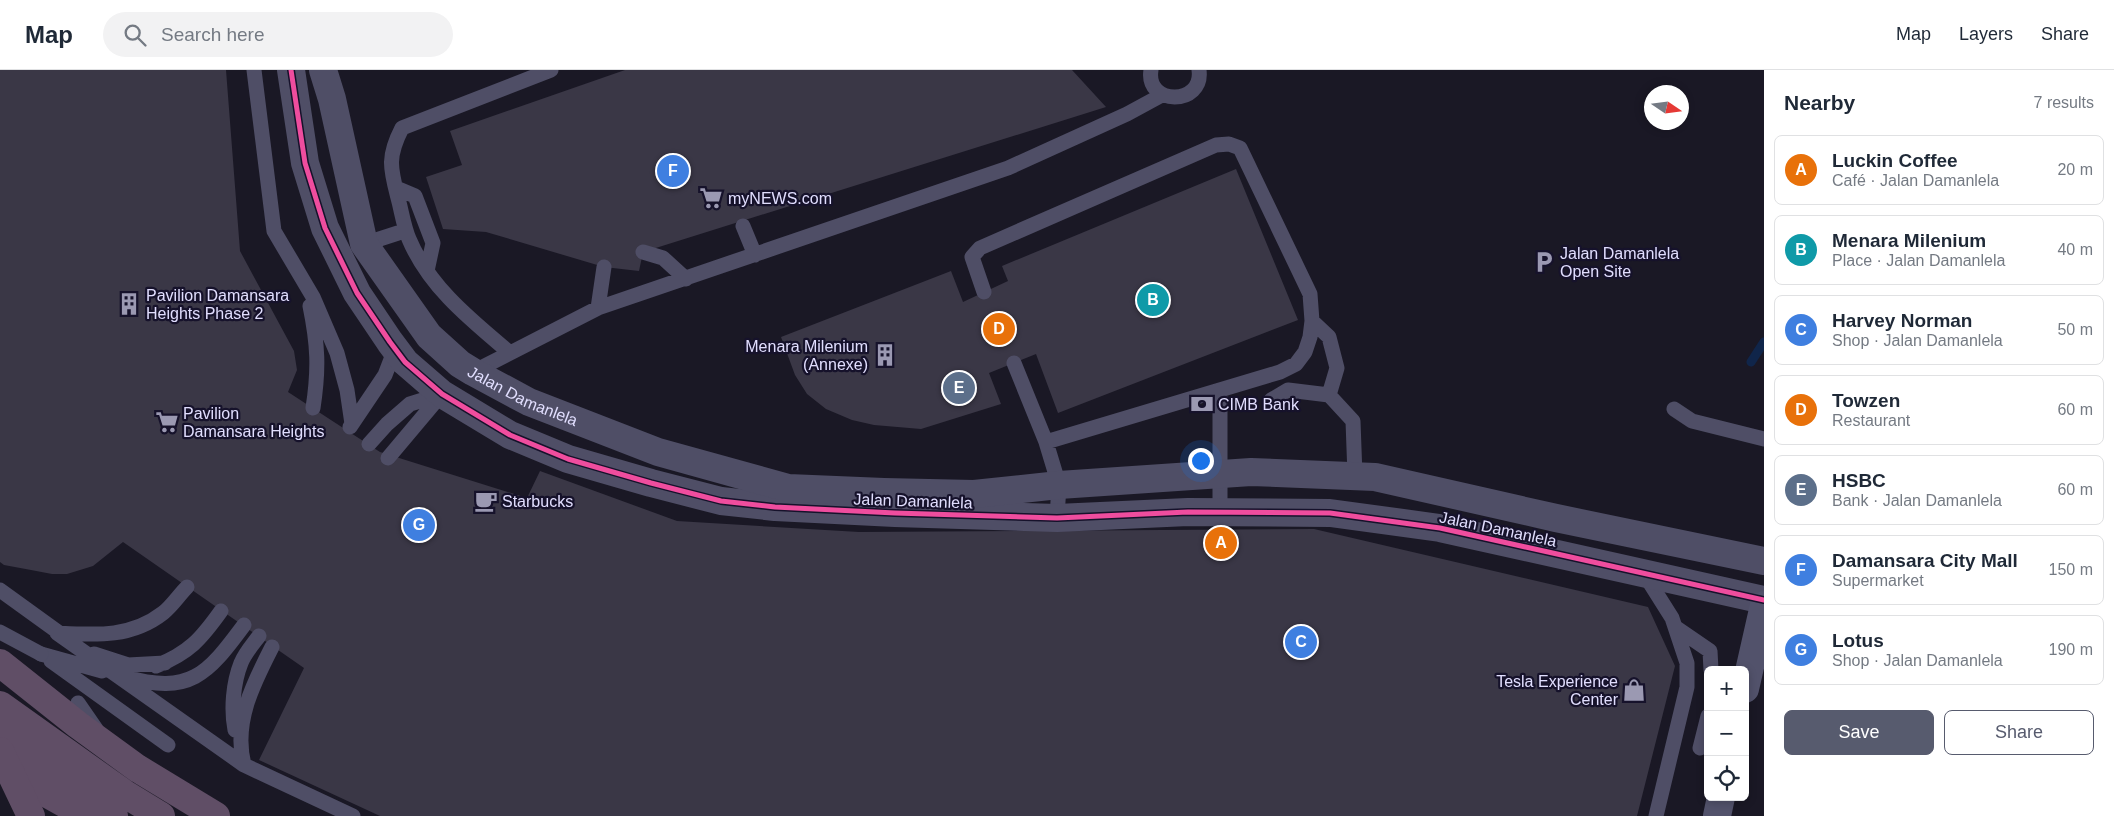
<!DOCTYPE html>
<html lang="en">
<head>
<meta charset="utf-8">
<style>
	:root { --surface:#fff; --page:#f2f2f3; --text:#1f2937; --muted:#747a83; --line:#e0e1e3; --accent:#575b6e }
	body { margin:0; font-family:Helvetica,sans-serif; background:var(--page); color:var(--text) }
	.controls { position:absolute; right:15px; bottom:15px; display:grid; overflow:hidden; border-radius:8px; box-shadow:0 2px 8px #0003 }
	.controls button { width:45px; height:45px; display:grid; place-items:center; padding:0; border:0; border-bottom:1px solid var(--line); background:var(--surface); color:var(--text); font:25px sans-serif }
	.compass { position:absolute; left:1644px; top:15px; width:45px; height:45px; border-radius:50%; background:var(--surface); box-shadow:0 2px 8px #0003; rotate:103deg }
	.you { position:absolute; left:1200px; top:390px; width:18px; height:18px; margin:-12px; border:4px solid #fff; border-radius:50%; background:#1a73e8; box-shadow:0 0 0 8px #1a73e833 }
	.badge { display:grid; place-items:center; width:32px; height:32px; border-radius:50%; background:var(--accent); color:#fff; font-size:16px; font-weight:700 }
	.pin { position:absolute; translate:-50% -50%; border:2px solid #fff; box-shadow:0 1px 5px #0006 }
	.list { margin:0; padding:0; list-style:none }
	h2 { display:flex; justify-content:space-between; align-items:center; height:65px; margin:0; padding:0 20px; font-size:21px }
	h2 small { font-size:16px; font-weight:400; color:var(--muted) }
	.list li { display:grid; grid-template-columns:32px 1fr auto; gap:15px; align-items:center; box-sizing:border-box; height:70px; margin:0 10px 10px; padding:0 10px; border:1px solid var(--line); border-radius:8px }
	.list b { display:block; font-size:19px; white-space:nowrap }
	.list p { margin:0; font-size:16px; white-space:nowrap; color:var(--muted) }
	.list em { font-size:16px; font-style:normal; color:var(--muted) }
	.actions { display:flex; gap:10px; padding:15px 20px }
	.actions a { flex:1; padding:11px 0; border:1px solid var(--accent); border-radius:8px; text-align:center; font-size:18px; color:var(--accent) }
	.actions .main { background:var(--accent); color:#fff }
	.icon { flex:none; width:28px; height:28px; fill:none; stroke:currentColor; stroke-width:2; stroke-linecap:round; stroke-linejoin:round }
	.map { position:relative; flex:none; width:1764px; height:746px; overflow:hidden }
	header { display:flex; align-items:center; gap:30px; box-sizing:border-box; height:70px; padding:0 25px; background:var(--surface); border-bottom:1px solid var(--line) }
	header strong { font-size:24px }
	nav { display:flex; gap:28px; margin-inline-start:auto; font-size:18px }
	.search { width:350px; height:45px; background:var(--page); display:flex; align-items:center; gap:12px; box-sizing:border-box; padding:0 18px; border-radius:28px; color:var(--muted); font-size:19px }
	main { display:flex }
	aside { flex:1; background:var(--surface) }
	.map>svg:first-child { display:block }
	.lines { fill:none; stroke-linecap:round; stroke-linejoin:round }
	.stream { stroke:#10254a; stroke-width:9 }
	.building { fill:#3a3746 }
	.lane { stroke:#4f4e66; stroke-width:15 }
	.street { stroke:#4f4e66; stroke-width:28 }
	.secondary { stroke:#52526b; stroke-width:28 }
	.highway { stroke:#604e66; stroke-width:28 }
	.lane-bridge { stroke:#4f4e66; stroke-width:15 }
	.highway-bridge { stroke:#604e66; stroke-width:28 }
	.cycleway-casing { stroke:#16122b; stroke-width:8 }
	.cycleway { stroke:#ef4d9e; stroke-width:5 }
	.labels { text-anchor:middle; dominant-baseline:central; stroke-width:4.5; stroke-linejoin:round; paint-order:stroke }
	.poi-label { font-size:16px; fill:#e1defe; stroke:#16122b; text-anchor:start }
	.street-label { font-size:16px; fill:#e1defe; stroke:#16122b }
</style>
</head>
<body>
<header>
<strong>Map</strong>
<div class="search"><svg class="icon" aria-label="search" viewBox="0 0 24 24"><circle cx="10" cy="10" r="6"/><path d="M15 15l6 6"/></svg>Search here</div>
<nav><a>Map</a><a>Layers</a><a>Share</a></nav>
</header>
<main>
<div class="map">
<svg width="1764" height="746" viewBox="0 0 1764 746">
	<rect width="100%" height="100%" fill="#1a1825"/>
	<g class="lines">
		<!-- stream -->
		<path class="stream" d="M1751 292 1764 272"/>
	</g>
	<!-- building -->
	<path class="building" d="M0 0H226L240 181 294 281 297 300 288 322 380 382 527 428 540 401 677 451 859 462 1314 459 1648 537 1675 596 1637 746H380L259 690 304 598 123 472 93 496 67 504H52L31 500 4 495 0 492Z
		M625 0H1072L1106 37 643 182 639 201 604 197 486 162 443 159 426 107 462 95 450 61Z
		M1236 99 1298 250 1058 343 1036 284 989 303 1001 334 921 359 874 355 852 350 826 339 807 324 795 305 781 267 951 201 963 232 1008 211 1002 196Z"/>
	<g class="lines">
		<!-- lane -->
		<path class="lane" d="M254 0 274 161 313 227 337 283 347 320 352 354
			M1151 0C1145 36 1204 36 1199 0
			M396 118 415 126 433 173 427 201
			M743 156 755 185
			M364 174 398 163
			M643 182 663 188 686 209
			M984 222 972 187 980 178 1216 75 1229 74 1240 78 1310 224 1312 251 1310 267 1305 282 1296 294 1280 302 1046 372
			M310 236C318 275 319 299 313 338
			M598 238 604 197
			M1312 251 1329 267 1337 298 1329 325
			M510 283C471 250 429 217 409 169 404 157 402 144 399 132 391 100 386 89 402 58L551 0
			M1014 293 1046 372 1059 415 1057 448
			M473 302 598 238 1008 98 1127 44 1162 25
			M1271 330 1288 320 1329 325 1353 351 1355 406
			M1674 339 1692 351 1764 369
			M350 357 385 305 395 279
			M369 374 387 354 410 334 442 324
			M388 388 441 325
			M1220 442V320
			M1643 502 1672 548 1687 593V617L1656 746
			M0 520 65 567
			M1675 557 1710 581 1711 600
			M57 563 244 695 353 746
			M57 563C95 565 131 568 163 543 172 536 179 525 187 517
			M41 584 102 601
			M94 584 128 595 165 593
			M51 591 168 675
			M156 596C189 583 201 569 221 541
			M125 607C190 625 207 605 244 555
			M78 633 96 659
			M235 660C231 640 233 613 241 593 245 583 253 574 259 566
			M1700 678 1708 646
			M244 695C233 653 253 614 272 577"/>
		<!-- street -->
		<g class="street">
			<path d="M291 0 305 93 325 158 357 223 390 272 405 292 442 324 510 365 568 389 651 413 721 431 775 437 895 443 1057 448 1188 442 1330 443 1440 458 1764 530"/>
			<path id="s1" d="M323 0 332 29 364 174 429 266 460 294 473 302 529 332 658 382 788 418 884 422 974 424 1059 415 1251 402 1375 407 1556 448 1764 491"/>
		</g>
		<!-- secondary -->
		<path class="secondary" d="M1745 619 1764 535
			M1717 746 1721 727"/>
		<!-- highway -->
		<path class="highway" d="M0 593 78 655 137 698 216 746
			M0 635 125 724 161 746
			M5 657 45 693 114 746
			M1 690 44 722 87 746"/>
		<!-- lane-bridge -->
		<path class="lane-bridge" d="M0 562 41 584"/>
		<!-- highway-bridge -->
		<path class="highway-bridge" d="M0 681 31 746"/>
		<defs>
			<path id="cycleway" d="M291 0 305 93 325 158 357 223 390 272 405 292 442 324 510 365 568 389 651 413 721 431 775 437 895 443 1057 448 1188 442 1330 443 1440 458 1764 530"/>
		</defs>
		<!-- cycleway casing -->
		<use href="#cycleway" class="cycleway-casing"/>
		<!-- cycleway -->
		<use href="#cycleway" class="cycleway"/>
	</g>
	<!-- icons -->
	<defs>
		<symbol id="supermarket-bare" viewBox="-9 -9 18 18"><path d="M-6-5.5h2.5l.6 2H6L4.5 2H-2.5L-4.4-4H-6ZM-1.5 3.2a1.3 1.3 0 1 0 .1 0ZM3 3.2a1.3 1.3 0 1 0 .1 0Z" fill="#9b99b2" stroke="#16122b" stroke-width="2.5" paint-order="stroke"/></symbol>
		<symbol id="parking-bare" viewBox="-9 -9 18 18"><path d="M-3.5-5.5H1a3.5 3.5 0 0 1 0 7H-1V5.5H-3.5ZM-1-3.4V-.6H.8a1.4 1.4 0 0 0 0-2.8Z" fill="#9b99b2" stroke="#16122b" stroke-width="2.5" paint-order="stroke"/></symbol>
		<symbol id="building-bare" viewBox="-9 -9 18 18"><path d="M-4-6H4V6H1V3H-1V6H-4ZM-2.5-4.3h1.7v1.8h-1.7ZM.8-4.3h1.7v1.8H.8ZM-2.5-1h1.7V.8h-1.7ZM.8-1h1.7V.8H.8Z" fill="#9b99b2" stroke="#16122b" stroke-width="2.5" paint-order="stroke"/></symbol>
		<symbol id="bank-bare" viewBox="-9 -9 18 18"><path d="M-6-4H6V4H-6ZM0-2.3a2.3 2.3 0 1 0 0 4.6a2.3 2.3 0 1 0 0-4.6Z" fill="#9b99b2" stroke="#16122b" stroke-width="2.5" paint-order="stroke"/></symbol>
		<symbol id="cafe-bare" viewBox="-9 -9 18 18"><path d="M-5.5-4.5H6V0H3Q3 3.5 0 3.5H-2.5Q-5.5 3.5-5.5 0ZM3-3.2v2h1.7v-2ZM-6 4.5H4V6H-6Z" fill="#9b99b2" stroke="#16122b" stroke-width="2.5" paint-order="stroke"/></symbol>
		<symbol id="shop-bare" viewBox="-9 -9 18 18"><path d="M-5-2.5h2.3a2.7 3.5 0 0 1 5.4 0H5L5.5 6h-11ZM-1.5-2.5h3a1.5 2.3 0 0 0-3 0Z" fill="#9b99b2" stroke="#16122b" stroke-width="2.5" paint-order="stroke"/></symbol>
	</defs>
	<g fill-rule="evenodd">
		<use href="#supermarket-bare" x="695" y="112" width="32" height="32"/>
		<use href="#parking-bare" x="1528" y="176" width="32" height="32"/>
		<use href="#building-bare" x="113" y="218" width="32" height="32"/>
		<use href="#building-bare" x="869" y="269" width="32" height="32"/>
		<use href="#bank-bare" x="1186" y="318" width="32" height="32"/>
		<use href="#supermarket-bare" x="151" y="336" width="32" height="32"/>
		<use href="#cafe-bare" x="470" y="415" width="32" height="32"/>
		<use href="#shop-bare" x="1618" y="604" width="32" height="32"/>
	</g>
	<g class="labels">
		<!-- poi labels -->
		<g class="poi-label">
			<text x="728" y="128">myNEWS.com</text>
			<text x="1560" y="183">Jalan Damanlela<tspan x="1560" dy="18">Open Site</tspan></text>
			<text x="146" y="225">Pavilion Damansara<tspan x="146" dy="18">Heights Phase 2</tspan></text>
			<text x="868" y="276" text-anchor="end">Menara Milenium<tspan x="868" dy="18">(Annexe)</tspan></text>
			<text x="1218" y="334">CIMB Bank</text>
			<text x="183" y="343">Pavilion<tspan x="183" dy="18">Damansara Heights</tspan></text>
			<text x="502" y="431">Starbucks</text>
			<text x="1618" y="611" text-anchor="end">Tesla Experience<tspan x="1618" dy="18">Center</tspan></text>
		</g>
		<!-- street labels -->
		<g class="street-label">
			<text stroke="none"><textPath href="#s1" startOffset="404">Jalan Damanlela</textPath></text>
			<text transform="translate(913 431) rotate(2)">Jalan Damanlela</text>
			<text transform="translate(1498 459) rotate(12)">Jalan Damanlela</text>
		</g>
	</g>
</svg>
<div class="controls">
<button>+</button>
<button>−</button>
<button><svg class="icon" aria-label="locate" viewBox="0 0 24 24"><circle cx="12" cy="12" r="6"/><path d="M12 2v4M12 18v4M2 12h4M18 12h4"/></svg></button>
</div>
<svg class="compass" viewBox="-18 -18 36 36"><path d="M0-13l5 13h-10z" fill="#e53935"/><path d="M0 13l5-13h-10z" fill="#747a83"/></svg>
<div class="you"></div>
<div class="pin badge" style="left:1221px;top:473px;background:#e8710a">A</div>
<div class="pin badge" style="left:1153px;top:230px;background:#0f9aa8">B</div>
<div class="pin badge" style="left:1301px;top:572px;background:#3f7fe0">C</div>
<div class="pin badge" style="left:999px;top:259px;background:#e8710a">D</div>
<div class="pin badge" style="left:959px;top:318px;background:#5c6f8a">E</div>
<div class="pin badge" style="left:673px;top:101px;background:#3f7fe0">F</div>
<div class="pin badge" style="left:419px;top:455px;background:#3f7fe0">G</div>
</div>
<aside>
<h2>Nearby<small>7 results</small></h2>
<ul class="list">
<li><span class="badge" style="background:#e8710a">A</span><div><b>Luckin Coffee</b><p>Café · Jalan Damanlela</p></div><em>20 m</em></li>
<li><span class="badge" style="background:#0f9aa8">B</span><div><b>Menara Milenium</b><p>Place · Jalan Damanlela</p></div><em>40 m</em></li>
<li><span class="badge" style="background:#3f7fe0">C</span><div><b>Harvey Norman</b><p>Shop · Jalan Damanlela</p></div><em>50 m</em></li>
<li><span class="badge" style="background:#e8710a">D</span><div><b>Towzen</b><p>Restaurant</p></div><em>60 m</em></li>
<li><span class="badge" style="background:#5c6f8a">E</span><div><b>HSBC</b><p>Bank · Jalan Damanlela</p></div><em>60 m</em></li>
<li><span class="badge" style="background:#3f7fe0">F</span><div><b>Damansara City Mall</b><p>Supermarket</p></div><em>150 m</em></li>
<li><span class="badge" style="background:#3f7fe0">G</span><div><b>Lotus</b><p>Shop · Jalan Damanlela</p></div><em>190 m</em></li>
</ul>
<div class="actions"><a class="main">Save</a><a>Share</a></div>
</aside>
</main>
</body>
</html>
